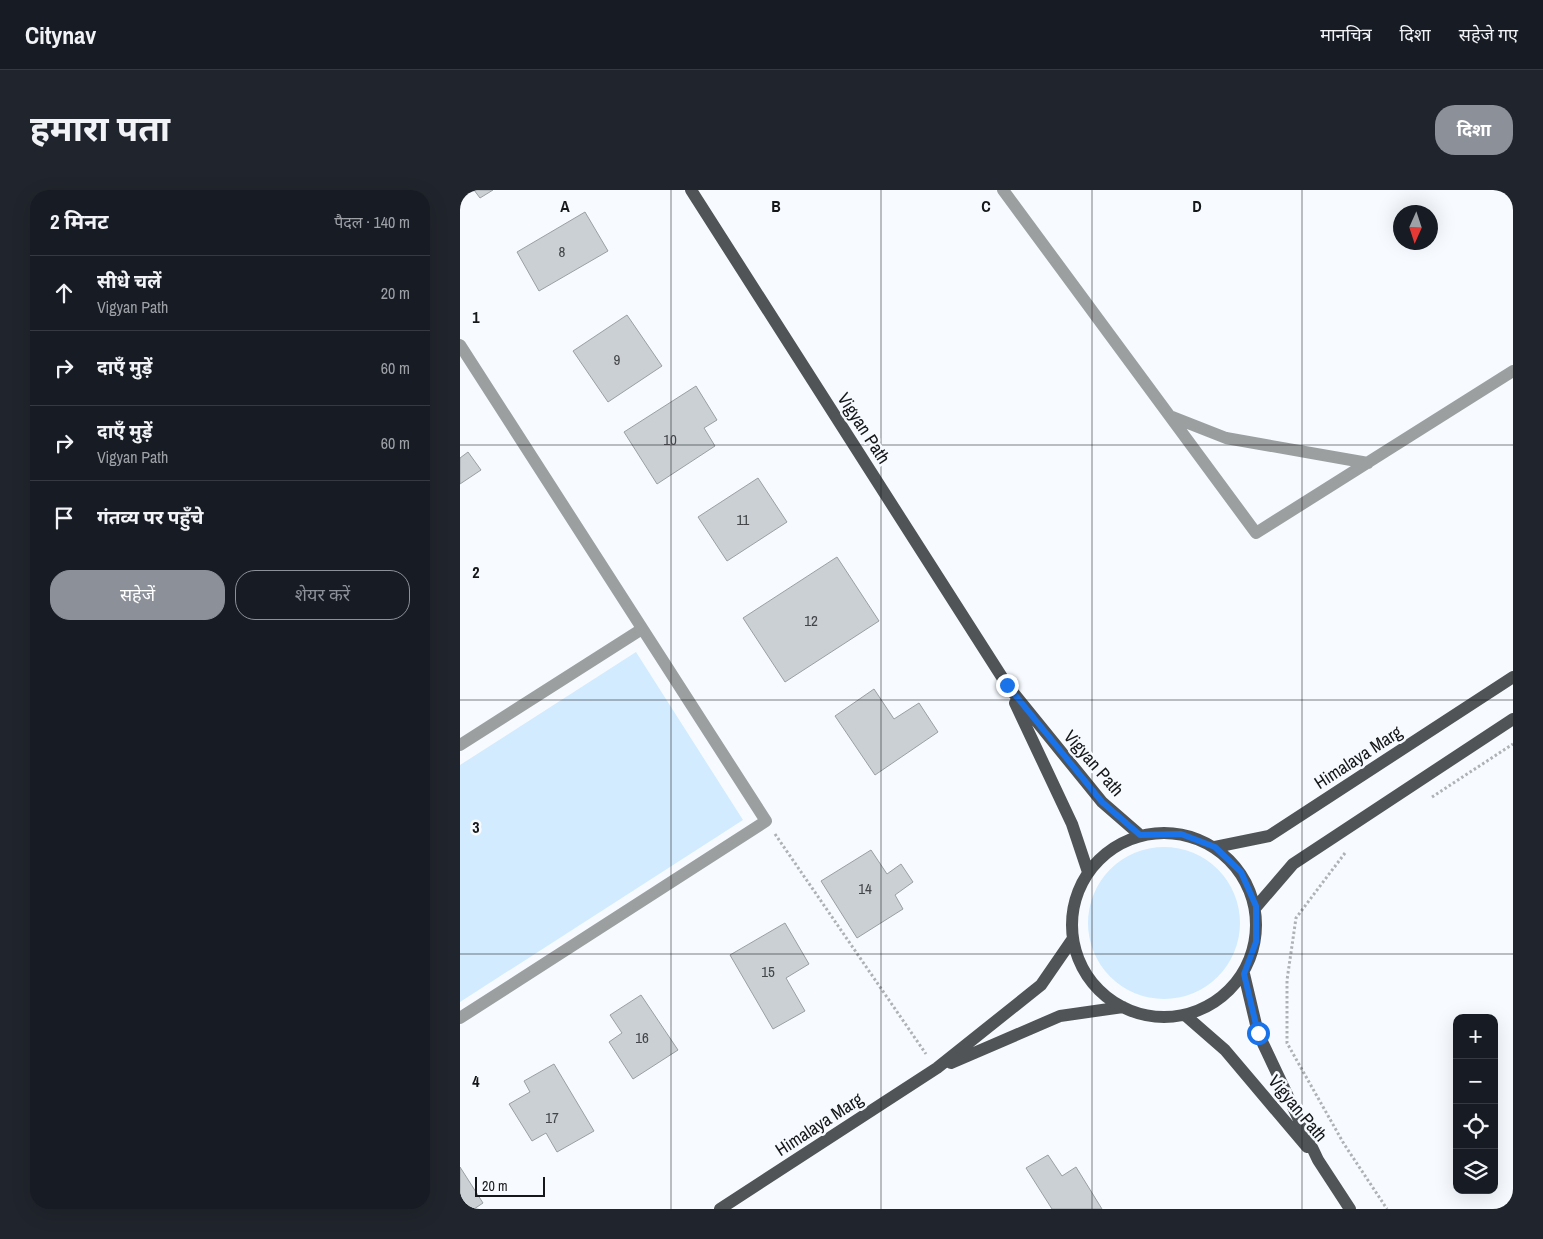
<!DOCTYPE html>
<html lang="hi">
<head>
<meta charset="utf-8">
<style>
	:root { --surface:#171b24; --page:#20242c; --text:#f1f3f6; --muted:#9ea1a6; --line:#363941; --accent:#8c9099 }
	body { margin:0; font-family:"Archivo Narrow","Noto Sans Devanagari",sans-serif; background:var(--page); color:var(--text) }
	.controls { position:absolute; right:15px; bottom:15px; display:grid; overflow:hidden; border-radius:10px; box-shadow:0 5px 20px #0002 }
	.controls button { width:45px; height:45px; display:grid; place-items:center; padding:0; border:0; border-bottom:1px solid var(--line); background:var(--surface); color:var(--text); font:25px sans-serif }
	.compass { position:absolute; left:933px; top:15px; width:45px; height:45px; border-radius:50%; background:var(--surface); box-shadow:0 5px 20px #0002; rotate:183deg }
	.scale { position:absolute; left:15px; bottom:12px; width:70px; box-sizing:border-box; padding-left:5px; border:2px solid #161719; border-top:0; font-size:14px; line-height:18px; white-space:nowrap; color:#161719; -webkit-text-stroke:4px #f7fbff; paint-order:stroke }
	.stop { position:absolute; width:15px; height:15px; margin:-11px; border:4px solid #1a73e8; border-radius:50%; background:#fff }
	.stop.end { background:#1a73e8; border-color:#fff; box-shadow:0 1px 5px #0008 }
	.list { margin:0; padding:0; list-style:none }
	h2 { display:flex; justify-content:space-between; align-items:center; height:65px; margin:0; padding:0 20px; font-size:21px }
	h2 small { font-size:16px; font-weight:400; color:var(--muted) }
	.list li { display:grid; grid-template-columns:32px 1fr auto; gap:15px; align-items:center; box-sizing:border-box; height:75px; padding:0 20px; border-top:1px solid var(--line) }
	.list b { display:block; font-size:19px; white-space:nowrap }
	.list p { margin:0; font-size:16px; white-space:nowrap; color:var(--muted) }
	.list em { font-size:16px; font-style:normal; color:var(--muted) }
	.actions { display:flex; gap:10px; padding:15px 20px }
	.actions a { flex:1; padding:11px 0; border:1px solid var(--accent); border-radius:20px; text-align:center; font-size:18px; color:var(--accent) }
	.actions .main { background:var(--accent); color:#fff }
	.icon { flex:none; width:28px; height:28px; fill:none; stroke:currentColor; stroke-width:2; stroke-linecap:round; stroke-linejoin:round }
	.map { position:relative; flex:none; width:1053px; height:1019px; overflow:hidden; border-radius:20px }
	header { display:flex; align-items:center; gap:30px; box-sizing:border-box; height:70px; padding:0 25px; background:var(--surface); border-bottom:1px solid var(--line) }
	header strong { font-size:24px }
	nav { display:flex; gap:28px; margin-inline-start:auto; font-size:18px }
	.intro { display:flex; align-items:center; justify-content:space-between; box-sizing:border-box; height:120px; padding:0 30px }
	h1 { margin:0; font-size:35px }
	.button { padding:12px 22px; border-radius:20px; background:var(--accent); color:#fff; font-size:18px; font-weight:700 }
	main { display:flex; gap:30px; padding:0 30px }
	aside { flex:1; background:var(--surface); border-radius:20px; box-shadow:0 5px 20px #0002 }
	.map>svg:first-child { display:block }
	.green { fill:#d2ebff }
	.building { fill:#cad0d4; stroke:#9a9fa3 }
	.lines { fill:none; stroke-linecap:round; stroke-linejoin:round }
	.path { stroke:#afb2b5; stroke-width:3; stroke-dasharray:2.5 2.5; stroke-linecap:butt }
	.minor { stroke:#9c9fa0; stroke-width:12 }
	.major { stroke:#505457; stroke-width:12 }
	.route { stroke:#1a73e8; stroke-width:6 }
	.grid { fill:none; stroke:#161719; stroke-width:1; stroke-opacity:0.55 }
	.labels { text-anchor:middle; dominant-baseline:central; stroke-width:5; stroke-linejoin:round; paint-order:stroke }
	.number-label { font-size:15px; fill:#434548 }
	.street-label { font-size:18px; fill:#161719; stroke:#f7fbff }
	.grid-label { font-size:16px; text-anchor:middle; font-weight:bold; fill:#161719; stroke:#f7fbff; stroke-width:5; stroke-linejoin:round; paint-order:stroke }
</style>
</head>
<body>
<header>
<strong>Citynav</strong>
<nav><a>मानचित्र</a><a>दिशा</a><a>सहेजे गए</a></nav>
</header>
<div class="intro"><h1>हमारा पता</h1><a class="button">दिशा</a></div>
<main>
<aside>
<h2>2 मिनट<small>पैदल · 140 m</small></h2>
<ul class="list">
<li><svg class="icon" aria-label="ahead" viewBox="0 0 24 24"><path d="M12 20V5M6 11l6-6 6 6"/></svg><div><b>सीधे चलें</b><p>Vigyan Path</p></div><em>20 m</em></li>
<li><svg class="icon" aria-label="right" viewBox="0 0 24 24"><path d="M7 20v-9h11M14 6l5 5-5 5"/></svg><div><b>दाएँ मुड़ें</b></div><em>60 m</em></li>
<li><svg class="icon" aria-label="right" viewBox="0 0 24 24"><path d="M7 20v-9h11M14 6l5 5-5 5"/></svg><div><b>दाएँ मुड़ें</b><p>Vigyan Path</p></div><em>60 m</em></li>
<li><svg class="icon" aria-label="arrive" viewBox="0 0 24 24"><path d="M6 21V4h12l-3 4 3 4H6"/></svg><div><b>गंतव्य पर पहुँचे</b></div></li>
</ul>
<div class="actions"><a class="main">सहेजें</a><a>शेयर करें</a></div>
</aside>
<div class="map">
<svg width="1053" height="1019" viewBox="0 0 1053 1019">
	<rect width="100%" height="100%" fill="#f7fbff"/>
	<!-- green -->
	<path class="green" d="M176 462 283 630 0 812V575Z
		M628 733a76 76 0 1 1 152 0a76 76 0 1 1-152 0Z"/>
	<!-- building -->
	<path class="building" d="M14 0H33L20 8Z
		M125 22 148 61 79 101 57 62Z
		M167 125 202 176 148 212 113 161Z
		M236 196 257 230 244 238 255 256 197 294 164 242Z
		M8 262 21 280 0 294V268Z
		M298 288 327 332 267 371 238 327Z
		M377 367 419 431 325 492 283 428Z
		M414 499 434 529 459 513 478 542 415 585 375 526Z
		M411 660 427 684 441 674 453 692 435 705 443 719 397 748 361 691Z
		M325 733 349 774 326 788 345 821 313 839 270 765Z
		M181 805 218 860 173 889 149 852 162 843 150 825Z
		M94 874 134 941 97 962 86 943 72 951 49 914 70 902 64 891Z
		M588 965 602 986 616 977 642 1019H592L566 978Z
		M0 977 23 1013 14 1019H0Z"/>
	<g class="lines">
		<!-- path -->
		<path class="path" d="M972 607 1053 554
			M315 644 466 864
			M885 663 836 728 827 790V853L884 954 927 1019"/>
		<!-- minor -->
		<path class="minor" d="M543 0 796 343 1053 181
			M0 155 306 631 0 828
			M710 226 766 248 908 273
			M0 555 182 439"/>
		<!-- major -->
		<path class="major" d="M231 0 547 495 642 612 680 645
			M555 513 612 634 628 682
			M612 735a92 92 0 1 1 184 0a92 92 0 1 1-184 0Z
			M755 657 809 646 1053 487
			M796 717 833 674 1053 529
			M784 784 798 843 858 970 890 1019
			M726 826 765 860 847 957
			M491 873 600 826 663 817
			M260 1019 477 878 581 795 612 750"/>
	</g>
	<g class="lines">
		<!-- route -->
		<path class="route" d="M547 495 642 612 680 645 721 644 755 657 781 682 796 716V752L784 784 798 843"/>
	</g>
	<!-- grid -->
	<path class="grid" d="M211 0V1019M421 0V1019M632 0V1019M842 0V1019M0 255H1053M0 510H1053M0 764H1053"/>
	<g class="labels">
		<!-- number labels -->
		<g class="number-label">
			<text x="102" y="61">8</text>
			<text x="157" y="169">9</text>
			<text x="210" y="249">10</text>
			<text x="283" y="329">11</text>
			<text x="351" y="430">12</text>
			<text x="405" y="698">14</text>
			<text x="308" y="781">15</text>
			<text x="182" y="847">16</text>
			<text x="92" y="927">17</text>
		</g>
		<!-- street labels -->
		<g class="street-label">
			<text transform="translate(404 238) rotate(57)">Vigyan Path</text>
			<text transform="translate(898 567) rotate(-33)">Himalaya Marg</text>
			<text transform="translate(634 573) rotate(49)">Vigyan Path</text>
			<text transform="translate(838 918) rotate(50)">Vigyan Path</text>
			<text transform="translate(359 934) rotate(-33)">Himalaya Marg</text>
		</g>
	</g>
	<g class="grid-label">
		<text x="105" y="22">A</text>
		<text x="316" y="22">B</text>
		<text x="526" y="22">C</text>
		<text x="737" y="22">D</text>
		<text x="16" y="133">1</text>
		<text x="16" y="388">2</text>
		<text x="16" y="643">3</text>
		<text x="16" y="897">4</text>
	</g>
</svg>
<div class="controls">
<button>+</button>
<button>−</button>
<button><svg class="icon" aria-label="locate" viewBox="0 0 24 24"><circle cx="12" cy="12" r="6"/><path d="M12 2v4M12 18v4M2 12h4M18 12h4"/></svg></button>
<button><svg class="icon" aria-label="layers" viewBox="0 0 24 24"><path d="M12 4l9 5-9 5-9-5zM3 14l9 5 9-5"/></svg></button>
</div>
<svg class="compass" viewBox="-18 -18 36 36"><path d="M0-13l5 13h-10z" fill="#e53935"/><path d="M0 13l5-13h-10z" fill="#9ea1a6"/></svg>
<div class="scale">20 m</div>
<div class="stop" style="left:798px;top:843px"></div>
<div class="stop end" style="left:547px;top:495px"></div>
</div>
</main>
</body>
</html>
